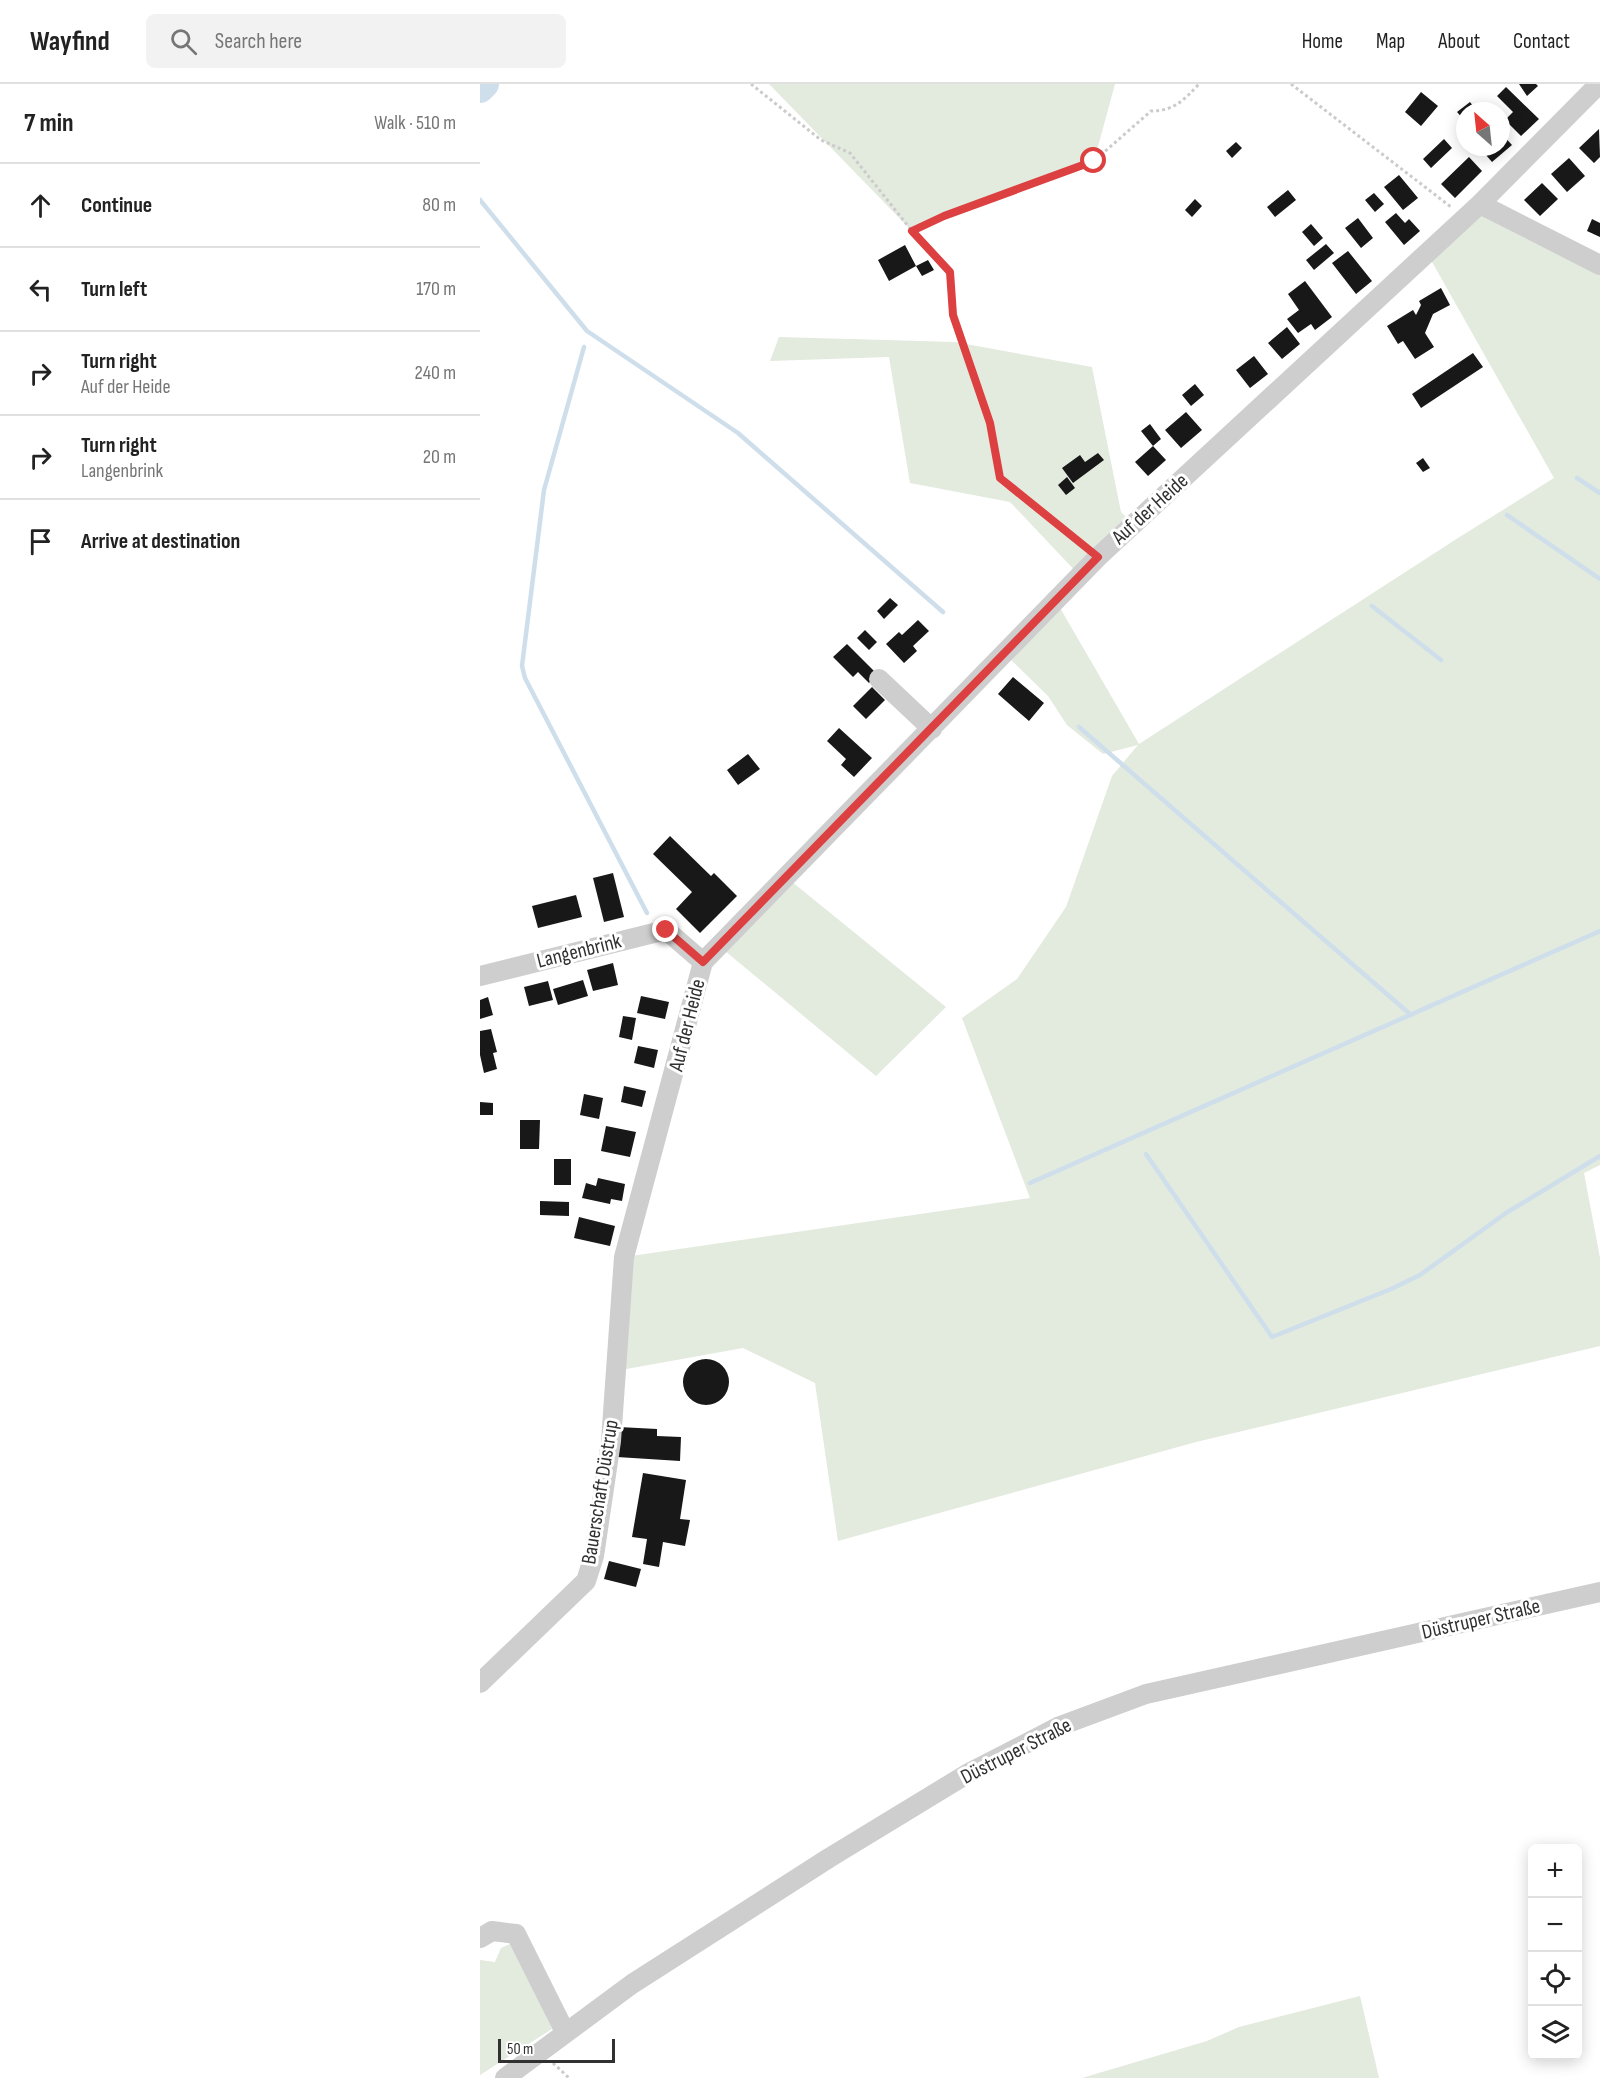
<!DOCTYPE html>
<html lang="en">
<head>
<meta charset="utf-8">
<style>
	:root { --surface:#fff; --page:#f2f2f2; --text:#222; --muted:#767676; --line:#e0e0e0 }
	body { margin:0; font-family:"Sofia Sans Condensed",sans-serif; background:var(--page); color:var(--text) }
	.controls { position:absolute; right:18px; bottom:18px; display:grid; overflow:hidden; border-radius:9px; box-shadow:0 3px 15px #0003 }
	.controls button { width:54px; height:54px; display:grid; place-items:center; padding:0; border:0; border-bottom:2px solid var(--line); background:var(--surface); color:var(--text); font:30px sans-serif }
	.compass { position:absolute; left:976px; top:18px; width:54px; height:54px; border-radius:50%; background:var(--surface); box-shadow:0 3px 15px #0003; rotate:333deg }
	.scale { position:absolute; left:18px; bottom:15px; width:117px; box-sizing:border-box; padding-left:6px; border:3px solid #313131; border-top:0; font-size:16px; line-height:21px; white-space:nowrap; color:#313131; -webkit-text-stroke:4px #fff; paint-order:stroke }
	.stop { position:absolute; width:18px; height:18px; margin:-14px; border:4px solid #dc4040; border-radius:50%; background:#fff }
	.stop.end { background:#dc4040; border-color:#fff; box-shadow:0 2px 6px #0008 }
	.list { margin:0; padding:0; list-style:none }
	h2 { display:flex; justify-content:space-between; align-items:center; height:78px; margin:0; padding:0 24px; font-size:26px }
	h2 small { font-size:20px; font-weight:400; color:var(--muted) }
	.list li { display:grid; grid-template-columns:39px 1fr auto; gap:18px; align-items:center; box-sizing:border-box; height:84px; padding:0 24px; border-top:2px solid var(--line) }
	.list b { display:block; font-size:22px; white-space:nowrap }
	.list p { margin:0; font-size:20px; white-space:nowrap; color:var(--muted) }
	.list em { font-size:20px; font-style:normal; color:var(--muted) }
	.icon { flex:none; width:33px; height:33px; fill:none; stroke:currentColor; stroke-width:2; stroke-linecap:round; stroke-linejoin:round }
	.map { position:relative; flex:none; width:1120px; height:1994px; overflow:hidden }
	header { display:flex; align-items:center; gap:36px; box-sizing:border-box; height:84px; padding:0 30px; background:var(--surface); border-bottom:2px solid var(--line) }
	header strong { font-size:28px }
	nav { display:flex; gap:33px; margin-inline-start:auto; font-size:21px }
	.search { width:420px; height:54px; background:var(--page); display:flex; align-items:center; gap:15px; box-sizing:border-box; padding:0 21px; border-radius:9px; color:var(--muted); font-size:22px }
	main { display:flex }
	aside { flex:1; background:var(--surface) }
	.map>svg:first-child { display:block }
	.green { fill:#e3eade }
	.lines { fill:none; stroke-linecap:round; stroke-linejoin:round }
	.stream { stroke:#cedeeb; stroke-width:4.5 }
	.river { stroke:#cedeeb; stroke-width:28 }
	.building { fill:#181818 }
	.path { stroke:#cbcbcb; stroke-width:3; stroke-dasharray:3 3; stroke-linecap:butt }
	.minor { stroke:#cecece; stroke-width:20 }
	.route { stroke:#dc4040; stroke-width:8 }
	.labels { text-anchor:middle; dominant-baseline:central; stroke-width:6; stroke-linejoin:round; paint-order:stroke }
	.street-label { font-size:21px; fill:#313131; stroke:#fff }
</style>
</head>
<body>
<header>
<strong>Wayfind</strong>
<div class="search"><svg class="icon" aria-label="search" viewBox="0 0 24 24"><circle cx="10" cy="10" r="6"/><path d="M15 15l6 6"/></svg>Search here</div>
<nav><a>Home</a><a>Map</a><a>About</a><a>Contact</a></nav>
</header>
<main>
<aside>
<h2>7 min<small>Walk · 510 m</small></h2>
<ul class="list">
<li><svg class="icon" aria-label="ahead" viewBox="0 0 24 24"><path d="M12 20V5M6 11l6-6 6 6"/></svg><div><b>Continue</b></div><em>80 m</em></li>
<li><svg class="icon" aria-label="left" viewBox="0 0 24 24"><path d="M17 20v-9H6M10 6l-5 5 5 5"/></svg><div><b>Turn left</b></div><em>170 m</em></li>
<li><svg class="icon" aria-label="right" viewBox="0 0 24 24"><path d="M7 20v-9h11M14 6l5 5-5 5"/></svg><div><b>Turn right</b><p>Auf der Heide</p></div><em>240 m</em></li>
<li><svg class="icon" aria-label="right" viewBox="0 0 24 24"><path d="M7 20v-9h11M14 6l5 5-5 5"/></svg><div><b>Turn right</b><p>Langenbrink</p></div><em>20 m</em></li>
<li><svg class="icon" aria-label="arrive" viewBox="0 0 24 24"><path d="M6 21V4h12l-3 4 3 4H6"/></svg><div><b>Arrive at destination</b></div></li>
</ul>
</aside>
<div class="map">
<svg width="1120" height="1994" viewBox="0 0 1120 1994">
	<rect width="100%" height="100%" fill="#fff"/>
	<!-- green -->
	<path class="green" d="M289 0H635L614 77 464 132 432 147Z
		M1000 120 1120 181V1081L1104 1089 1120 1174V1262L716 1358 358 1457 335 1299 263 1264 135 1287 144 1173 550 1114 482 934 537 895 586 823 632 692 658 661 623 670 587 641 568 612 525 570 576 517 659 660 978 454 1074 394 947 169Z
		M299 253 475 258 612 283 641 428 654 441 600 492 530 418 430 399 409 273 290 277Z
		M306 793 466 923 396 992 239 862Z
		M32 1859 72 1945 0 1991V1876L15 1878 21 1864Z
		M880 1912 899 1994H602L727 1957 759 1943Z"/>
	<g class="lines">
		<!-- stream -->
		<path class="stream" d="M0 116 107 247 258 349 463 528
			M104 263 64 406 42 582 45 594 167 829
			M1097 394 1120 409
			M1027 431 1120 495
			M892 522 961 576
			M599 643 931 931
			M666 1070 792 1253 911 1205 940 1191 1026 1129 1120 1072
			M550 1099 1120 847"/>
		<!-- river -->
		<path class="river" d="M0 5 5 0"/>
	</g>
	<!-- building -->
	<path class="building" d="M1039 0H1056L1058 2 1047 12Z
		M1026 3 1059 35 1041 52 1025 36 1033 28 1017 12Z
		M941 8 958 22 941 42 925 28Z
		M990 18 997 27H985V37L977 28Z
		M1119 45 1120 73 1114 79 1099 64Z
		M1021 49 1032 61 1012 78 999 63H1021Z
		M964 55 972 64 951 84 943 75Z
		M756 58 762 64 752 74 746 67Z
		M989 73 1002 87 975 114 961 100Z
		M1089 74 1105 92 1087 108 1071 90Z
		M919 91 938 114 923 126 904 103Z
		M1062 99 1078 115 1060 132 1044 116Z
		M808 106 816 116 795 133 787 123Z
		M894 109 904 120 895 128 885 116Z
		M715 115 722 122 712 133 705 126Z
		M916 129 925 139 929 135 940 147 924 161 905 138Z
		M878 134 893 154 881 164 865 144Z
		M1112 135 1120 139V153L1107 147Z
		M831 140 843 154 834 162 822 148Z
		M846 160 854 169 834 186 826 176Z
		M425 161 436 182 409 197 398 176Z
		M868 167 892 197 876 210 852 179Z
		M448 176 454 186 442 192 436 182Z
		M825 197 852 233 835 246 831 240 818 249 807 235 819 226 808 210Z
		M961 204 970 221 953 230 945 249 954 263 935 275 923 257 918 260 907 242 933 226 936 231 941 221 939 217Z
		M807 243 820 260 802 275 788 259Z
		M993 269 1003 283 941 324 932 310Z
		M774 272 788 290 770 304 756 286Z
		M715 300 724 311 711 322 702 311Z
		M706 328 722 346 701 364 685 346Z
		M670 340 681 355 673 362 661 347Z
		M673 362 686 376 668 392 655 378Z
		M618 369 624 376 593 399 582 384 600 371 605 378Z
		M943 374 950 384 943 388 936 379Z
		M587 393 595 404 586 411 578 401Z
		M410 514 418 521 404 535 397 527Z
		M438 536 449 547 433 562 437 567 424 579 406 560 419 548 422 551Z
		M385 546 397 558 389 566 377 554Z
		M367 560 398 591 389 599 378 588 373 593 353 573Z
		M533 593 564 619 549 637 518 610Z
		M392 603 405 616 386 635 373 622Z
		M359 644 392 674 374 693 361 681 366 675 347 657Z
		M268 670 280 685 258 701 247 686Z
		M190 752 231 792 234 789 257 812 220 849 196 825 212 808 173 770Z
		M133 789 144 833 124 838 113 794Z
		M96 811 102 833 58 844 52 822Z
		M133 879 138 901 113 907 107 886Z
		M103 896 108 912 78 921 73 905Z
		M68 897 73 916 49 922 44 903Z
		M161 912 189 918 185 935 157 929Z
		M8 913 13 931 0 935V916Z
		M143 932 156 934 152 956 139 953Z
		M11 945 17 968 13 969 17 985 4 989 0 971V947Z
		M158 962 178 966 174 984 154 979Z
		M144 1002 166 1007 162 1023 141 1018Z
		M104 1010 123 1014 119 1035 100 1031Z
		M0 1018 13 1019V1031H0Z
		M40 1036H60L59 1065H40Z
		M126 1042 156 1048 150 1073 121 1067Z
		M74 1075H91V1101H74Z
		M118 1094 145 1100 142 1117 131 1115 130 1120 102 1114 106 1099 116 1102Z
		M60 1117 89 1118V1132L60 1131Z
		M99 1133 135 1142 130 1162 94 1154Z
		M203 1298a23 23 0 1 1 46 0a23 23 0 1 1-46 0Z
		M139 1343 177 1345V1352L201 1353 200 1377 137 1373Z
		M163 1389 206 1396 200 1435 210 1436 205 1462 183 1458 179 1483 163 1480 167 1455 152 1453Z
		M129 1477 161 1485 156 1503 124 1495Z"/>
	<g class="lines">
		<!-- path -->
		<path class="path" d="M271 0 341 56 370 69 432 147 470 188 473 231 510 339 520 395 604 462
			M811 0 971 123
			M432 147 464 132 614 77 671 27C694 27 704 16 719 0
			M73 1979 89 1994"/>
		<!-- minor -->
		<path class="minor" d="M1000 120 1120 181
			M399 595 452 645
			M0 892 186 846 223 878
			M0 1599 106 1497 114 1472 131 1357 144 1173 223 878 618 473 1000 120 1119 0
			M0 1854 12 1847 36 1850 85 1948
			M25 1994 152 1900 349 1774 487 1690 580 1642 666 1610 1120 1508"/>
	</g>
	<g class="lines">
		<!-- route -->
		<path class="route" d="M186 846 223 878 618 473 520 394 510 339 473 231 470 188 432 147 464 132 614 77"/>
	</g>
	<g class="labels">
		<!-- street labels -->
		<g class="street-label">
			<text transform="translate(670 425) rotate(-42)">Auf der Heide</text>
			<text transform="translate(99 867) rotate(-14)">Langenbrink</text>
			<text transform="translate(207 941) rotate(-76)">Auf der Heide</text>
			<text transform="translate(120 1408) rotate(-81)">Bauerschaft Düstrup</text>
			<text transform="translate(1001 1535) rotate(-13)">Düstruper Straße</text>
			<text transform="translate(536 1667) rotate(-27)">Düstruper Straße</text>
		</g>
	</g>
</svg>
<div class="controls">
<button>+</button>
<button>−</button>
<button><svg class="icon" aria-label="locate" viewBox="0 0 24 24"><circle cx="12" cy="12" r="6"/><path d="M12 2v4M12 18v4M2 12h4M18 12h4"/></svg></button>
<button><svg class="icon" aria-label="layers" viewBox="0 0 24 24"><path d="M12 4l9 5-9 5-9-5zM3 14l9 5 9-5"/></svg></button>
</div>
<svg class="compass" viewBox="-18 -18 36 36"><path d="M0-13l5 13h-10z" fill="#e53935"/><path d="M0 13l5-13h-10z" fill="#767676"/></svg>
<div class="scale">50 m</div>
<div class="stop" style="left:614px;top:77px"></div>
<div class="stop end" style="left:186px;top:846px"></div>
</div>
</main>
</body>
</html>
